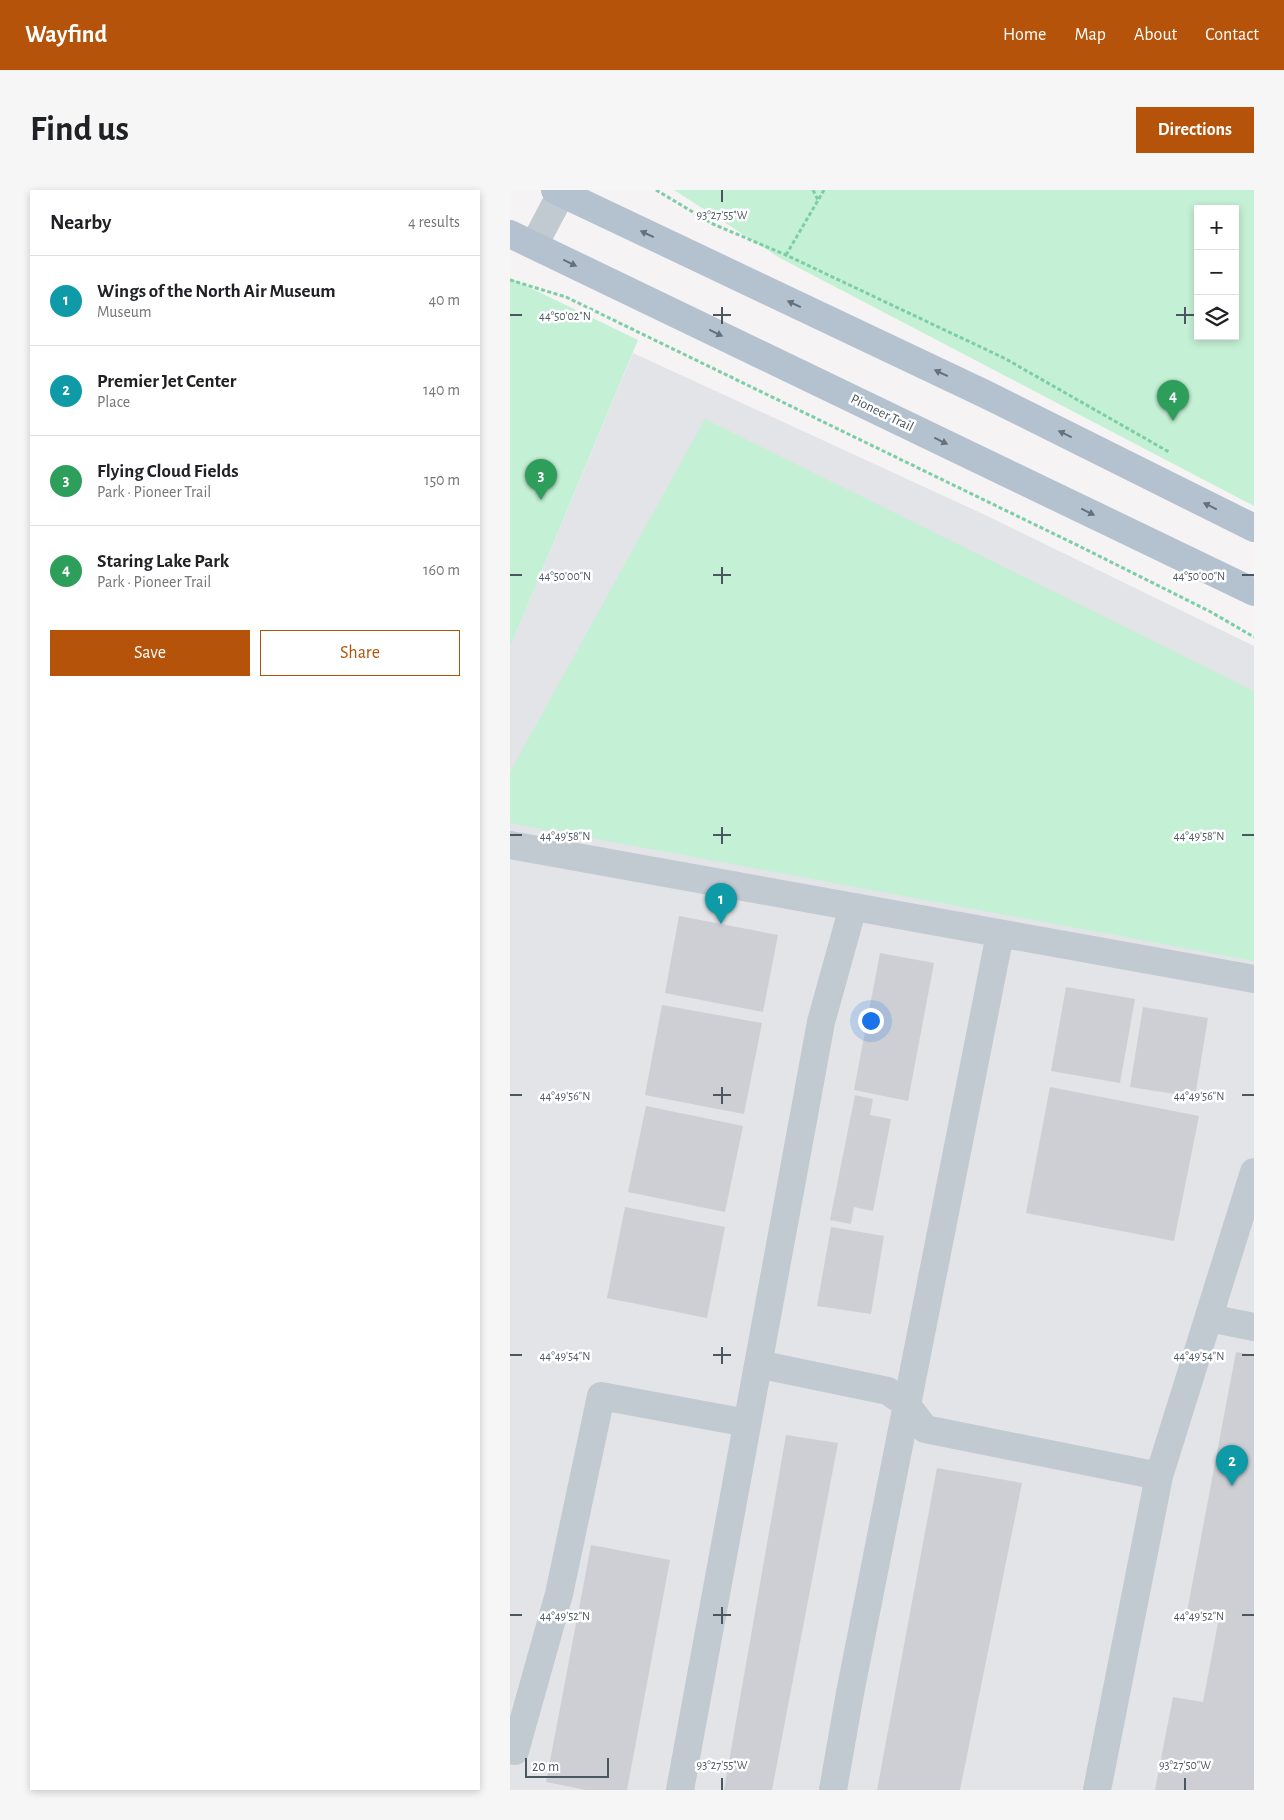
<!DOCTYPE html>
<html lang="en">
<head>
<meta charset="utf-8">
<style>
	:root { --surface:#fff; --page:#f6f6f6; --text:#202124; --muted:#757577; --line:#e0e0e0; --accent:#b45309 }
	body { margin:0; font-family:"Alegreya Sans",sans-serif; background:var(--page); color:var(--text) }
	.controls { position:absolute; right:15px; top:15px; display:grid; overflow:hidden; border-radius:0px; box-shadow:0 2px 8px #0003 }
	.controls button { width:45px; height:45px; display:grid; place-items:center; padding:0; border:0; border-bottom:1px solid var(--line); background:var(--surface); color:var(--text); font:25px sans-serif }
	.scale { position:absolute; left:15px; bottom:12px; width:84px; box-sizing:border-box; padding-left:5px; border:2px solid #4a5660; border-top:0; font-size:14px; line-height:18px; white-space:nowrap; color:#4a5660; -webkit-text-stroke:4px #fff; paint-order:stroke }
	.you { position:absolute; left:360px; top:830px; width:18px; height:18px; margin:-12px; border:4px solid #fff; border-radius:50%; background:#1a73e8; box-shadow:0 0 0 8px #1a73e833 }
	.badge { display:grid; place-items:center; width:32px; height:32px; border-radius:50%; background:var(--accent); color:#fff; font-size:16px; font-weight:700 }
	.pin { position:absolute; translate:-50% -41px; filter:drop-shadow(0 1px 2px #0008) }
	.pin::after { content:''; position:absolute; top:26px; width:18px; height:15px; background:inherit; clip-path:polygon(0 0,100% 0,50% 100%) }
	.list { margin:0; padding:0; list-style:none }
	h2 { display:flex; justify-content:space-between; align-items:center; height:65px; margin:0; padding:0 20px; font-size:21px }
	h2 small { font-size:16px; font-weight:400; color:var(--muted) }
	.list li { display:grid; grid-template-columns:32px 1fr auto; gap:15px; align-items:center; box-sizing:border-box; height:90px; padding:0 20px; border-top:1px solid var(--line) }
	.list b { display:block; font-size:19px; white-space:nowrap }
	.list p { margin:0; font-size:16px; white-space:nowrap; color:var(--muted) }
	.list em { font-size:16px; font-style:normal; color:var(--muted) }
	.actions { display:flex; gap:10px; padding:15px 20px }
	.actions a { flex:1; padding:11px 0; border:1px solid var(--accent); border-radius:0px; text-align:center; font-size:18px; color:var(--accent) }
	.actions .main { background:var(--accent); color:#fff }
	.icon { flex:none; width:28px; height:28px; fill:none; stroke:currentColor; stroke-width:2; stroke-linecap:round; stroke-linejoin:round }
	.map { position:relative; flex:none; width:744px; height:1600px; overflow:hidden; border-radius:0px }
	header { display:flex; align-items:center; gap:30px; box-sizing:border-box; height:70px; padding:0 25px; background:var(--accent); color:#fff }
	header strong { font-size:24px }
	nav { display:flex; gap:28px; margin-inline-start:auto; font-size:18px }
	.intro { display:flex; align-items:center; justify-content:space-between; box-sizing:border-box; height:120px; padding:0 30px }
	h1 { margin:0; font-size:35px }
	.button { padding:12px 22px; border-radius:0px; background:var(--accent); color:#fff; font-size:18px; font-weight:700 }
	main { display:flex; gap:30px; padding:0 30px }
	aside { flex:1; background:var(--surface); border-radius:0px; box-shadow:0 2px 8px #0003 }
	.map>svg:first-child { display:block }
	.airport { fill:#e2e4e7 }
	.green { fill:#c4f0d5; fill-rule:evenodd }
	.building { fill:#cdcfd5 }
	.lines { fill:none; stroke-linecap:round; stroke-linejoin:round }
	.path { stroke:#7ccea5; stroke-width:3; stroke-dasharray:4 2.5; stroke-linecap:butt }
	.minor { stroke:#c1cad1; stroke-width:28 }
	.major { stroke:#b4c2d0; stroke-width:28 }
	.oneway { fill:#64717c }
	.ticks { fill:none; stroke:#4a5660; stroke-width:2 }
	.labels { text-anchor:middle; dominant-baseline:central; stroke-width:5; stroke-linejoin:round; paint-order:stroke }
	.street-label { font-size:14px; fill:#4a5660; stroke:#fff }
	.ticks-label { font-size:12px; text-anchor:middle; fill:#4a5660; stroke:#fff; stroke-width:5; stroke-linejoin:round; paint-order:stroke }
</style>
</head>
<body>
<header>
<strong>Wayfind</strong>
<nav><a>Home</a><a>Map</a><a>About</a><a>Contact</a></nav>
</header>
<div class="intro"><h1>Find us</h1><a class="button">Directions</a></div>
<main>
<aside>
<h2>Nearby<small>4 results</small></h2>
<ul class="list">
<li><span class="badge" style="background:#0f9aa8">1</span><div><b>Wings of the North Air Museum</b><p>Museum</p></div><em>40 m</em></li>
<li><span class="badge" style="background:#0f9aa8">2</span><div><b>Premier Jet Center</b><p>Place</p></div><em>140 m</em></li>
<li><span class="badge" style="background:#2e9e5b">3</span><div><b>Flying Cloud Fields</b><p>Park · Pioneer Trail</p></div><em>150 m</em></li>
<li><span class="badge" style="background:#2e9e5b">4</span><div><b>Staring Lake Park</b><p>Park · Pioneer Trail</p></div><em>160 m</em></li>
</ul>
<div class="actions"><a class="main">Save</a><a>Share</a></div>
</aside>
<div class="map">
<svg width="744" height="1600" viewBox="0 0 744 1600">
	<rect width="100%" height="100%" fill="#f5f3f3"/>
	<!-- airport -->
	<path class="airport" d="M123 163 473 324 744 456V1600H0V457Z"/>
	<!-- green -->
	<path class="green" d="M164 0H744V316L270 68ZM688 19H725V146H688Z
		M0 88 128 150 0 457Z
		M195 229 744 501V771L0 633V582Z"/>
	<!-- building -->
	<path class="building" d="M169 726 268 745 253 822 155 803Z
		M370 763 424 773 398 911 344 900Z
		M556 797 625 809 610 893 541 881Z
		M152 815 252 833 234 924 135 905Z
		M633 817 698 828 685 907 620 897Z
		M540 897 689 926 664 1051 516 1023Z
		M345 905 363 909 360 925 381 929 363 1021 344 1017 341 1034 320 1030Z
		M136 916 233 936 215 1022 118 1002Z
		M115 1017 215 1037 197 1128 97 1108Z
		M321 1037 374 1046 361 1124 307 1116Z
		M726 1162 744 1165V1600H645L663 1507 693 1512 708 1433 676 1427Z
		M276 1245 328 1253 262 1600H214Z
		M427 1278 512 1293 450 1600H367Z
		M81 1355 160 1370 117 1600H76L36 1592Z"/>
	<g class="lines">
		<!-- path -->
		<path class="path" d="M146 0 203 34 276 65 494 168 659 262
			M303 0 308 10
			M276 65 314 0
			M0 90 56 107 571 357 701 422 744 447"/>
		<!-- minor -->
		<path class="minor" d="M24 55 53 0
			M0 655 744 789
			M699 1128 744 1137
			M248 1174 378 1201 396 1214 415 1239 649 1286
			M0 1560 5 1561 49 1404 91 1206 237 1233
			M170 1600 311 832 343 717
			M323 1600 340 1503 490 744
			M587 1600 649 1286 744 982"/>
		<!-- major -->
		<path class="major" d="M45 0 475 204 744 338
			M0 44 744 402"/>
	</g>
	<!-- one-way arrows -->
	<defs><path id="oneway-solid" d="M-6-.8H1V-3.2L6.5 0L1 3.2V.8H-6Z" transform="scale(1.25)"/></defs>
	<g class="oneway">
		<use href="#oneway-solid" transform="translate(137 44) rotate(-155)"/>
		<use href="#oneway-solid" transform="translate(60 73) rotate(26)"/>
		<use href="#oneway-solid" transform="translate(284 114) rotate(-155)"/>
		<use href="#oneway-solid" transform="translate(206 143) rotate(26)"/>
		<use href="#oneway-solid" transform="translate(431 183) rotate(-155)"/>
		<use href="#oneway-solid" transform="translate(555 244) rotate(-154)"/>
		<use href="#oneway-solid" transform="translate(431 251) rotate(26)"/>
		<use href="#oneway-solid" transform="translate(700 316) rotate(-154)"/>
		<use href="#oneway-solid" transform="translate(578 322) rotate(26)"/>
	</g>
	<!-- ticks -->
	<path class="ticks" d="M212 0V12M212 117V134M675 117V134M0 125H12M203 125H221M666 125H684M212 377V394M0 385H12M203 385H221M732 385H744M212 637V654M0 645H12M203 645H221M732 645H744M212 897V914M0 905H12M203 905H221M732 905H744M212 1157V1174M0 1165H12M203 1165H221M732 1165H744M212 1417V1434M0 1425H12M203 1425H221M732 1425H744M212 1588V1600M675 1588V1600"/>
	<g class="labels">
		<!-- street labels -->
		<g class="street-label">
			<text transform="translate(372 223) rotate(26)">Pioneer Trail</text>
		</g>
	</g>
	<g class="ticks-label">
		<text x="212" y="29">93°27'55"W</text>
		<text x="55" y="130">44°50'02"N</text>
		<text x="55" y="390">44°50'00"N</text>
		<text x="689" y="390">44°50'00"N</text>
		<text x="55" y="650">44°49'58"N</text>
		<text x="689" y="650">44°49'58"N</text>
		<text x="55" y="910">44°49'56"N</text>
		<text x="689" y="910">44°49'56"N</text>
		<text x="55" y="1170">44°49'54"N</text>
		<text x="689" y="1170">44°49'54"N</text>
		<text x="55" y="1430">44°49'52"N</text>
		<text x="689" y="1430">44°49'52"N</text>
		<text x="212" y="1579">93°27'55"W</text>
		<text x="675" y="1579">93°27'50"W</text>
	</g>
</svg>
<div class="controls">
<button>+</button>
<button>−</button>
<button><svg class="icon" aria-label="layers" viewBox="0 0 24 24"><path d="M12 4l9 5-9 5-9-5zM3 14l9 5 9-5"/></svg></button>
</div>
<div class="scale">20 m</div>
<div class="you"></div>
<div class="pin badge" style="left:211px;top:734px;background:#0f9aa8">1</div>
<div class="pin badge" style="left:722px;top:1296px;background:#0f9aa8">2</div>
<div class="pin badge" style="left:31px;top:310px;background:#2e9e5b">3</div>
<div class="pin badge" style="left:663px;top:231px;background:#2e9e5b">4</div>
</div>
</main>
</body>
</html>
